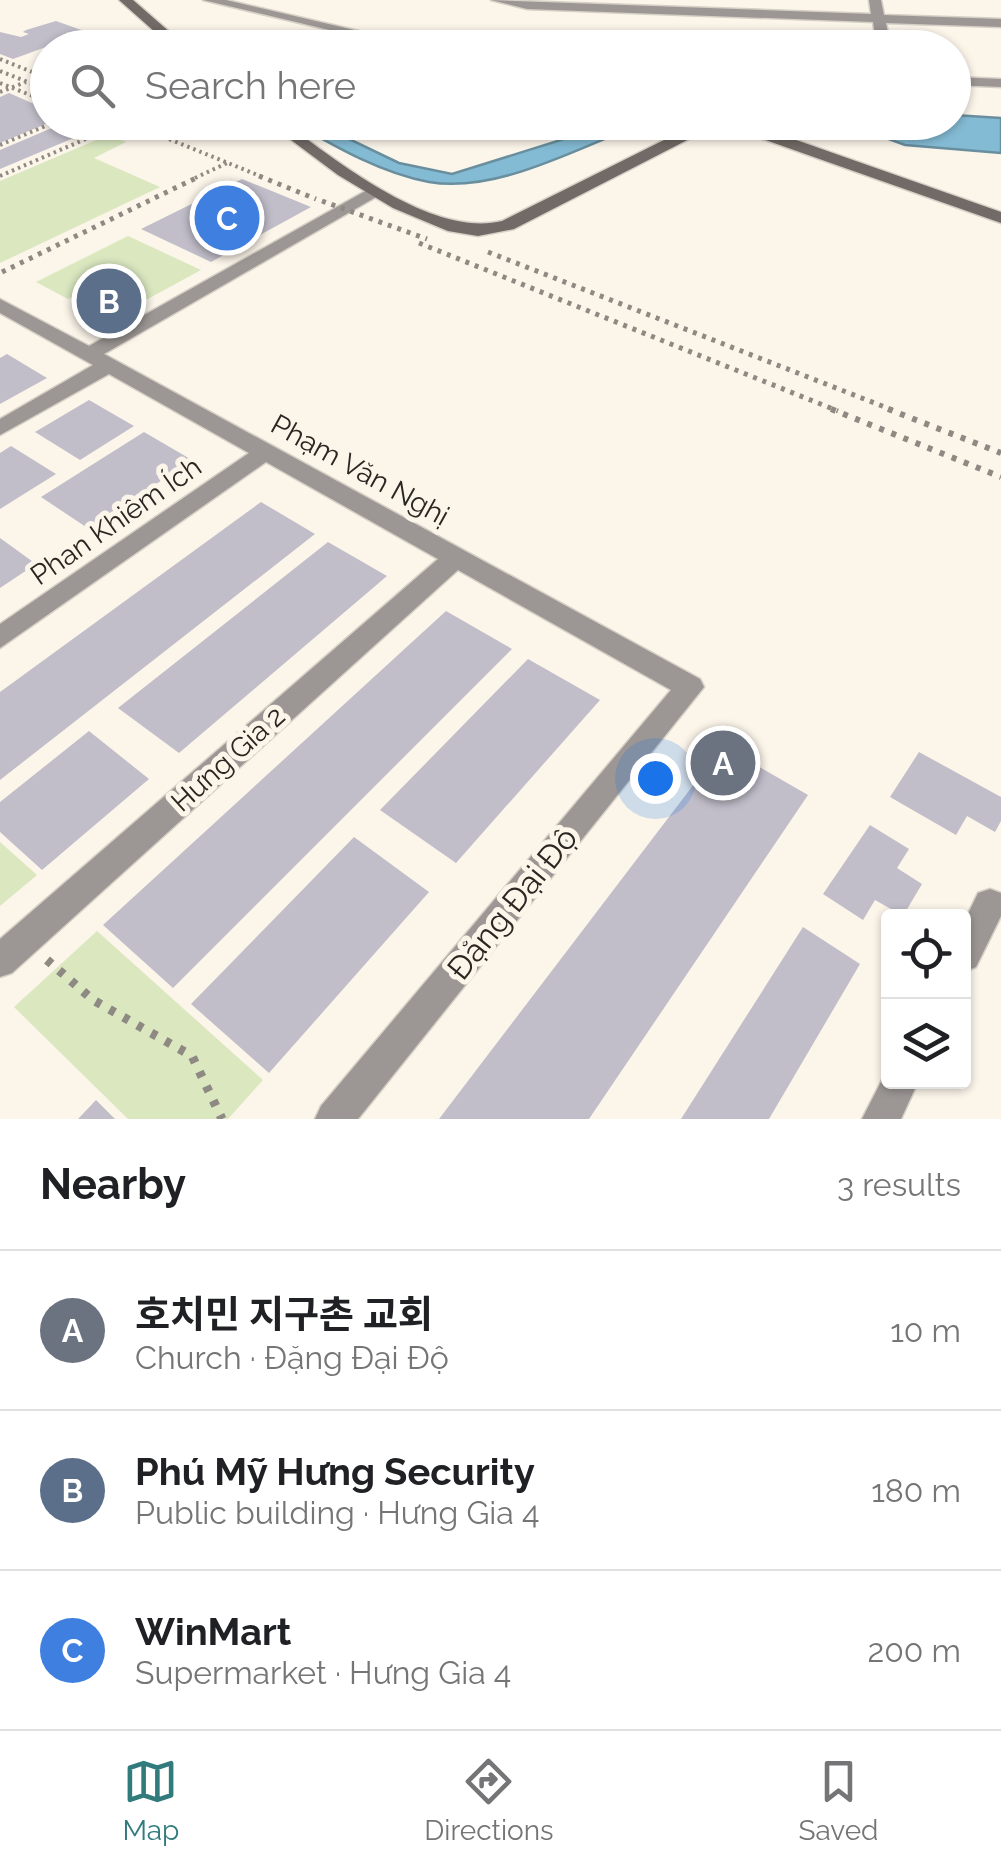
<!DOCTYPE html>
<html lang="en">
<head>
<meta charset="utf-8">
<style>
	:root { --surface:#fff; --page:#f2f2f2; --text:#202124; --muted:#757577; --line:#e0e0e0; --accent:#317b7d }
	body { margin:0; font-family:Raleway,"Noto Sans KR",sans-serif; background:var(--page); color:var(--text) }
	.controls { position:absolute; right:30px; bottom:30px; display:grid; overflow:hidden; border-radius:10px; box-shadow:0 2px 8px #0004 }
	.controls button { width:90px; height:90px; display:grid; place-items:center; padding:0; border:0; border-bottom:2px solid var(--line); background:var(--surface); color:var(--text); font:50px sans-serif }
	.you { position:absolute; left:655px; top:778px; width:35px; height:35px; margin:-25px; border:8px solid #fff; border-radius:50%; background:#1a73e8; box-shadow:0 0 0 15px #1a73e833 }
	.badge { display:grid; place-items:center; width:65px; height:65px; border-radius:50%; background:var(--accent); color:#fff; font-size:32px; font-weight:700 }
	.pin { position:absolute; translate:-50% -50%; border:5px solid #fff; box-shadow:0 2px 10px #0006 }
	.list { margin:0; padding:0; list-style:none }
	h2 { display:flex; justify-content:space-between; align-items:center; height:130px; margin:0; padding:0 40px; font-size:42px }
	h2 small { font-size:32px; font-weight:400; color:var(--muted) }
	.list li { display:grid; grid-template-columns:65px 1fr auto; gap:30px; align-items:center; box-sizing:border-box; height:160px; padding:0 40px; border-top:2px solid var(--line) }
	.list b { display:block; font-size:38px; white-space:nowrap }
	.list p { margin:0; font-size:32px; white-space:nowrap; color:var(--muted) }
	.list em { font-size:32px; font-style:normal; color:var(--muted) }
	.icon { flex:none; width:55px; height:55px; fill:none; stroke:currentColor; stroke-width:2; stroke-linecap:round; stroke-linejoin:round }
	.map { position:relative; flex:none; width:1001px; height:1119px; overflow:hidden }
	.search { position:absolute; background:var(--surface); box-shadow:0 2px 8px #0004; left:30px; right:30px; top:30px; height:110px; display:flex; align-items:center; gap:25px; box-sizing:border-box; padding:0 35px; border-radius:55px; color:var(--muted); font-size:38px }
	.sheet { height:610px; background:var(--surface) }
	nav { display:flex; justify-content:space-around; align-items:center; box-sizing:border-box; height:140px; border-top:2px solid var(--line); background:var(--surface); font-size:28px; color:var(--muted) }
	nav a { display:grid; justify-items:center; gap:5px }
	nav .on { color:var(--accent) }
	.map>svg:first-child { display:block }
	.green { fill:#dae7bf }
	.water { fill:#84bbd4; stroke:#698f9f; stroke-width:2.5 }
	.building { fill:#c1beca }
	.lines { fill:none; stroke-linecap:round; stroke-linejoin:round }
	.lane-casing { stroke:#d6d0c6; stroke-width:2 }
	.street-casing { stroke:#d6d0c6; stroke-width:3 }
	.secondary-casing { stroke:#d6d0c6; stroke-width:3 }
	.path-far3 { stroke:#8e8982; stroke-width:4; stroke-dasharray:2.5 4; stroke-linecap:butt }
	.path-far2 { stroke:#8e8982; stroke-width:5; stroke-dasharray:4 6; stroke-linecap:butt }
	.path-far1 { stroke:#8e8982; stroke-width:6; stroke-dasharray:5 8; stroke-linecap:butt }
	.path { stroke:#8e8982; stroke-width:9; stroke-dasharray:6 10; stroke-linecap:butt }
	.lane { fill:#9c9794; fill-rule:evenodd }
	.street { fill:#9c9794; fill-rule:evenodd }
	.secondary { fill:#716a66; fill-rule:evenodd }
	.path-bridge { stroke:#8e8982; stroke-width:5; stroke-dasharray:4 6; stroke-linecap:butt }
	.labels { text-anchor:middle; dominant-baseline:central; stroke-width:10; stroke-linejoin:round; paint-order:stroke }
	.street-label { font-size:28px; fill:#2a2723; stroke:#fcf5ea }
	.near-street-label { font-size:32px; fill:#2a2723; stroke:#fcf5ea }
</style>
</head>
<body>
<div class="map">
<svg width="1001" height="1119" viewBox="0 0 1001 1119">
	<rect width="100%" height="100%" fill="#fcf5ea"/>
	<!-- green -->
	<path class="green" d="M108 135 126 142 94 158 160 187 0 263V181Z
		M128 236 201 270 144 301 104 280 68 299 36 282Z
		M0 842 37 875 0 906Z
		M97 931 263 1080 228 1119H128L14 1007Z"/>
	<!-- water -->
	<path class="water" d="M954 115 1001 118V153L905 145 845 123 954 122Z
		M294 123H316L399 163 452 174 615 123H644C581 146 498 194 429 182 381 173 336 147 294 123Z"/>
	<!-- building -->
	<path class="building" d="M56 21 87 32 13 59 0 54V32L21 37 29 34 23 32 26 30Z
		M9 93 48 110V123L0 143V97Z
		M66 122 95 129 0 169V150Z
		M242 179 311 207 211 262 141 229Z
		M7 354 47 378 0 404V358Z
		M89 400 134 426 80 460 35 432Z
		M144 432 192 460 89 529 41 497Z
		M11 446 56 474 0 509V453Z
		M261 502 315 534 0 780V692Z
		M0 538 36 564 0 588Z
		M328 542 387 576 179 753 118 708Z
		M446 611 512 649 173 988 103 925Z
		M528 659 600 700 456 863 380 810Z
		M89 731 149 779 42 870 0 832V802Z
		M723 746 808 795 589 1119H439Z
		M919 752 1001 797V821L995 832 967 816 956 835 890 797Z
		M870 825 909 849 897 868 922 884 903 916 875 900 863 920 823 894Z
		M354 837 429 892 269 1073 191 1004Z
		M803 927 860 964 769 1119H681Z
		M96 1100 115 1119H78Z"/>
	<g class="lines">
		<defs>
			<path id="lane" d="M157 28 166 30 127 48H111Z"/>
			<path id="street" d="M203 0H226L431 48H405Z
				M491 0 871 14 869 0H881L884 15 1001 19V27L886 23 891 48H877L873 22 527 9Z
				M954 77 1001 79V87L954 85Z
				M369 189 383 193 104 354 700 679 704 687 358 1119H315L321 1106 671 690 458 570 12 973 0 977V939L438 559 266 462 0 648V624L249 453 109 374 0 435V419L93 365 0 313V299L89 346Z
				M990 889 1001 893V916L976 967 964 972V922L978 893Z
				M888 1068V1082H918L901 1119H862Z"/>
			<path id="secondary" d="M119 0H133L188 48H173Z
				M267 122H284C338 162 433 238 502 221L688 128 745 122 1001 212V223L734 129 697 135 514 229 478 236 448 231 393 208 338 175Z"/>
		</defs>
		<!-- lane casing -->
		<use href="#lane" class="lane-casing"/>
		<!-- street casing -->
		<use href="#street" class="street-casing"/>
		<!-- secondary casing -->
		<use href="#secondary" class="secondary-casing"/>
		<!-- path-far3 -->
		<path class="path-far3" d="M0 59 42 76
			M0 71 48 90
			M0 83 48 102
			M0 92 26 82
			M97 122 110 128
			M127 122 265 178
			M0 145 55 122
			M0 176 111 128
			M195 178 227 163"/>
		<!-- path-far2 -->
		<path class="path-far2" d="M259 176 316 199
			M419 243 838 411
			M488 252 895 411
			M2 272 200 176"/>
		<!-- path-far1 -->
		<path class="path-far1" d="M831 409 1001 477
			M888 409 1001 453"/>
		<!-- path -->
		<path class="path" d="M47 960 93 1000 192 1056 222 1119"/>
		<!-- lane -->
		<use href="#lane" class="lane"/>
		<!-- street -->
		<use href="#street" class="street"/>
		<!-- secondary -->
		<use href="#secondary" class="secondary"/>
		<!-- path-bridge -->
		<path class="path-bridge" d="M322 201 427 239"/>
	</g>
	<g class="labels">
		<!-- street labels -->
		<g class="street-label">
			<text transform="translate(360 470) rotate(29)">Phạm Văn Nghị</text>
			<text transform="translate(116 521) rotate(-35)">Phan Khiêm Ích</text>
			<text transform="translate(228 759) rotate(-42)">Hưng Gia 2</text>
		</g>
		<!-- near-street labels -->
		<g class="near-street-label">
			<text transform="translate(512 903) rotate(-51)">Đặng Đại Độ</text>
		</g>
	</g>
</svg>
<div class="controls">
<button><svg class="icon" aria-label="locate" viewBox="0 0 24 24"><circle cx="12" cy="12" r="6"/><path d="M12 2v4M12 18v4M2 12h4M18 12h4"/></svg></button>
<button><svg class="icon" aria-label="layers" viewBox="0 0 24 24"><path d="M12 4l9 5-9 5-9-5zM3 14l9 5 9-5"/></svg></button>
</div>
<div class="you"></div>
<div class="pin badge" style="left:723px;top:763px;background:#6b7280">A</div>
<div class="pin badge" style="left:109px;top:301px;background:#5c6f8a">B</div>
<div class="pin badge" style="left:227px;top:218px;background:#3f7fe0">C</div>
<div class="search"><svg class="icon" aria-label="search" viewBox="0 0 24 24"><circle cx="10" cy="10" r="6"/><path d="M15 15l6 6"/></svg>Search here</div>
</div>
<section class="sheet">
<h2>Nearby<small>3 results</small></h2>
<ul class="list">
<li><span class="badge" style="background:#6b7280">A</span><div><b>호치민 지구촌 교회</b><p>Church · Đặng Đại Độ</p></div><em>10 m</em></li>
<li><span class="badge" style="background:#5c6f8a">B</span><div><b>Phú Mỹ Hưng Security</b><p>Public building · Hưng Gia 4</p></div><em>180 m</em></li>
<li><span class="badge" style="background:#3f7fe0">C</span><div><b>WinMart</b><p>Supermarket · Hưng Gia 4</p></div><em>200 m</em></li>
</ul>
</section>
<nav>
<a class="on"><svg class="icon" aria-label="map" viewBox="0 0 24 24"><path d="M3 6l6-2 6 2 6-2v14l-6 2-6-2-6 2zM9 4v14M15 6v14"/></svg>Map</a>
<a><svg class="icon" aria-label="directions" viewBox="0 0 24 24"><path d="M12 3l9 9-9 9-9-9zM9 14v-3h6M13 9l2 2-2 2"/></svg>Directions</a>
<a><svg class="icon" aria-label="saved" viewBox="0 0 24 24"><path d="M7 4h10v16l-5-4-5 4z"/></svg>Saved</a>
</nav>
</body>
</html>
